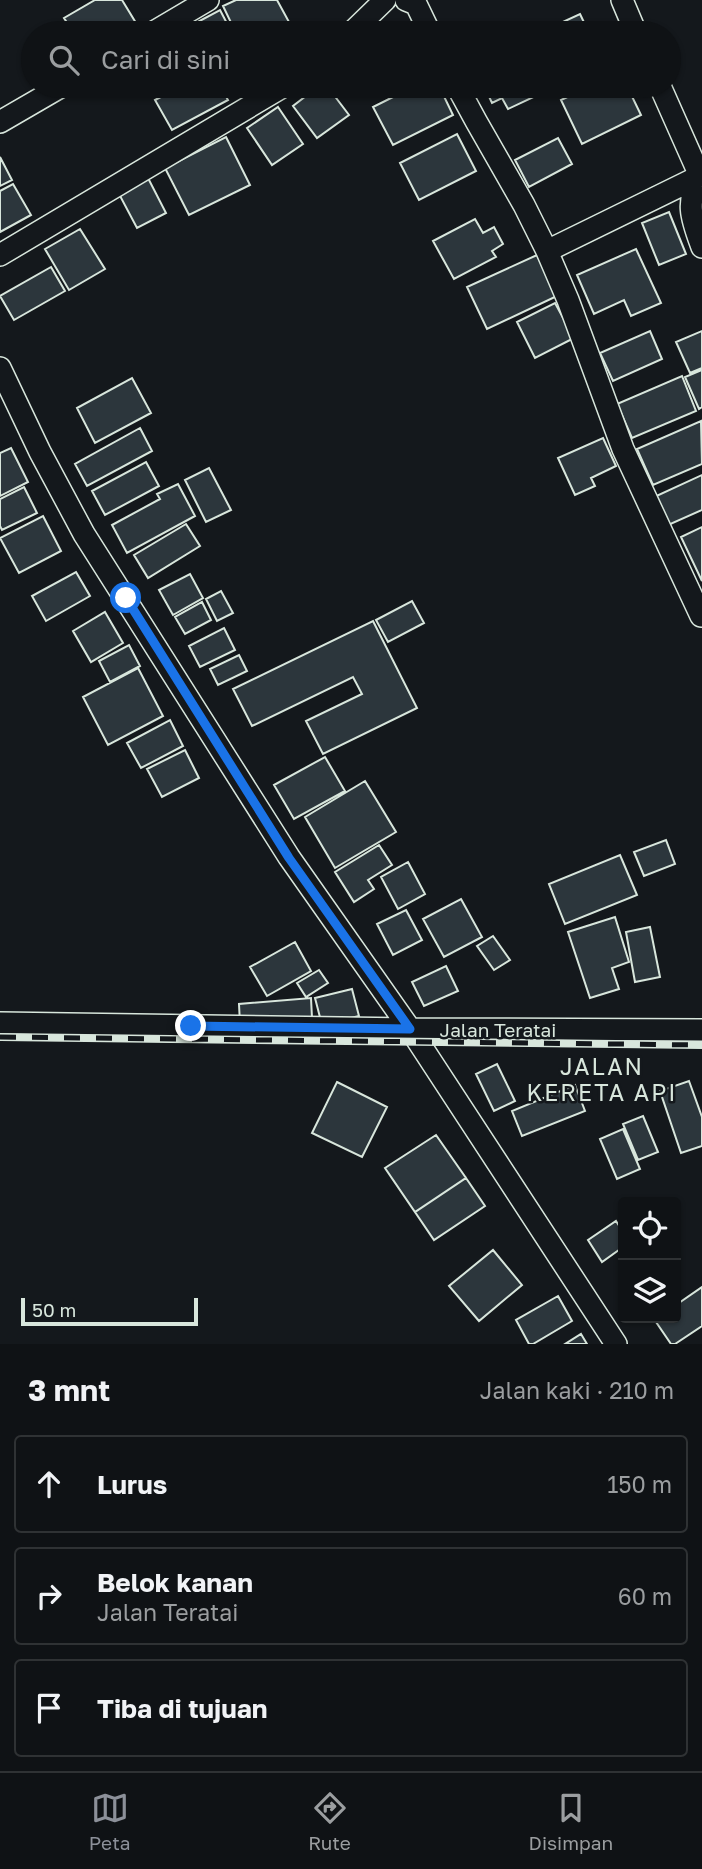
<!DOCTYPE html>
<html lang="id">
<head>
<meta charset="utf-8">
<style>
	:root { --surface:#0f1215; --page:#181b1e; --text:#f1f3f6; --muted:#9b9ea0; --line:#2f3234; --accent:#8c9099 }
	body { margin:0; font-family:"Golos Text",sans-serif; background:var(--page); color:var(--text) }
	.controls { position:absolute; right:21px; bottom:21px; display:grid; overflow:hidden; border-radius:7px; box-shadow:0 2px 5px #0004 }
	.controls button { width:63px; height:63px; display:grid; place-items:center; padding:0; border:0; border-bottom:2px solid var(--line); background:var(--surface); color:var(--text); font:35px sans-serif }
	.scale { position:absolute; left:21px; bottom:18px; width:177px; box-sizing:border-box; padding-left:7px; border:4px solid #d8e6dc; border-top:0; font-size:19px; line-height:24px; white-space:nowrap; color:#d8e6dc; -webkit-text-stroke:5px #14181c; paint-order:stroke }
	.stop { position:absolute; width:21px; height:21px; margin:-16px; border:5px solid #1a73e8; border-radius:50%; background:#fff }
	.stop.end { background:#1a73e8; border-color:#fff; box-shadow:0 2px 7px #0008 }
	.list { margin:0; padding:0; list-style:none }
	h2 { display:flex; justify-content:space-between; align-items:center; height:91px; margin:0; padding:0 28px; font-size:30px }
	h2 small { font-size:23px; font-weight:400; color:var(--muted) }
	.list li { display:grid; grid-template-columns:46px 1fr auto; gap:21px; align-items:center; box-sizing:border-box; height:98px; margin:0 14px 14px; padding:0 14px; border:2px solid var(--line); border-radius:7px }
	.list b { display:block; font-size:26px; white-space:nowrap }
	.list p { margin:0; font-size:23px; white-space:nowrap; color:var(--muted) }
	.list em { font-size:23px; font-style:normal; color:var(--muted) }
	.icon { flex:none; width:38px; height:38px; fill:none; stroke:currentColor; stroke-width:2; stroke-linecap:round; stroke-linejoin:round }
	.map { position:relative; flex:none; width:702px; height:1344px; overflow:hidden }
	.search { position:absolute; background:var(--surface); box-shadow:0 2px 5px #0004; left:21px; right:21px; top:21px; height:77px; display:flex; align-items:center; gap:18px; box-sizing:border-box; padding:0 24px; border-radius:38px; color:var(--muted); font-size:26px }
	.sheet { height:427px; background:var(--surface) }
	nav { display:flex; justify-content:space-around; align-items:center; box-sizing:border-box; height:98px; border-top:2px solid var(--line); background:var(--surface); font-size:19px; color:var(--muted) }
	nav a { display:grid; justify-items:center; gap:4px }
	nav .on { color:var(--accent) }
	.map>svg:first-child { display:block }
	.building { fill:#2c363c; stroke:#d8e6dc; stroke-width:2 }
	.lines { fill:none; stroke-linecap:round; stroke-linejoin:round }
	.street-casing { stroke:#d8e6dc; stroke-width:24 }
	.street { stroke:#14181c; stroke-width:21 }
	.rail-casing { stroke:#d8e6dc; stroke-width:8 }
	.rail { stroke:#14181c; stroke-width:5; stroke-dasharray:16; stroke-linecap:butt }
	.route { stroke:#1a73e8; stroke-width:9 }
	.labels { text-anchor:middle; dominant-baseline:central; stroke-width:5; stroke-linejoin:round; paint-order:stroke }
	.street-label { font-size:19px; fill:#d8e6dc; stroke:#14181c }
	.quarter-label { font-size:23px; letter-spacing:2px; fill:#d8e6dc; stroke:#14181c }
</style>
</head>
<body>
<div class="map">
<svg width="702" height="1344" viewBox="0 0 702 1344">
	<rect width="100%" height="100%" fill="#14181c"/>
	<!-- building -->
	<path class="building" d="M95 0H122L136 23 119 33H74L64 18Z
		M236 0H277L289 22 266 33H236L223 6Z
		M220 10 232 33H177Z
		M580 14 589 33H539Z
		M290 24 295 33H273Z
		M182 86H220L228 100 172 130 155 100Z
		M225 86H249L231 96Z
		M319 86H327L349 115 317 138 293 106Z
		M364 86H385L369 95Z
		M415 86H439L453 115 393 145 373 107Z
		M484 86H538L542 93 508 109 502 98 492 103Z
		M591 86 594 93 609 86H627L641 115 582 144 561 100Z
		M278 107 303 144 272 165 247 128Z
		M457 134 476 171 419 200 400 163Z
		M226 137 250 185 189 215 165 168Z
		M558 138 572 164 529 187 515 160Z
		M0 157 12 180 0 186Z
		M148 178 166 213 137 228 119 194Z
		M13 184 31 215 0 232V191Z
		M669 212 686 254 659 265 642 223Z
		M475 219 483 233 494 227 503 244 492 251 496 257 454 279 433 241Z
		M80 229 105 269 69 290 45 249Z
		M636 249 661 303 631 316 624 300 594 314 577 275Z
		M537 255 557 296 487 329 467 287Z
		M51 267 65 291 14 320 0 296Z
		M555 303 574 338 535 358 517 322Z
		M650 331 662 359 613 381 600 353Z
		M702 331V368L690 373 676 342Z
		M702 370V407L699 409 685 377Z
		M682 376 696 411 632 438 617 404Z
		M132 378 151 413 95 443 77 408Z
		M701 421 702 464 653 485 637 449Z
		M140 428 152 451 87 486 75 464Z
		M603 438 616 466 591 478 595 486 575 495 558 458Z
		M11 448 28 482 0 496V453Z
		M146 462 159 486 105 515 92 491Z
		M209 468 231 510 206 522 185 480Z
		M702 475V510L666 526 652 498Z
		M178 484 195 516 127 553 112 525 160 499 157 494Z
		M24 487 37 513 2 530 0 526V499Z
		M43 516 61 551 19 573 0 538Z
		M186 524 200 546 148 578 134 555Z
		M702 527V581L681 537Z
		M76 572 90 596 46 621 32 596Z
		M190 574 203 598 173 615 159 590Z
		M221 591 233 613 217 621 206 599Z
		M412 601 424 623 388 642 376 620Z
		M202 602 211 620 185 634 175 617Z
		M105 612 123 643 91 662 73 631Z
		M373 621 417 708 323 754 306 721 362 694 353 677 252 726 233 689Z
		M224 628 235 650 200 667 189 646Z
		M129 645 140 666 110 682 99 661Z
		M239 655 247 671 218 685 210 669Z
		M138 668 163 716 108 745 83 697Z
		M170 720 183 746 141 768 127 743Z
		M185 750 199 778 162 797 147 769Z
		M325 757 345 791 294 819 274 785Z
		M365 781 396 832 335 868 305 817Z
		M666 840 675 864 644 876 634 852Z
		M379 845 392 865 368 880 374 889 354 902 335 872Z
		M620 855 637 895 565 924 549 884Z
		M408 862 425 894 398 909 381 877Z
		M461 899 482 937 444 957 423 919Z
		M406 910 422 940 393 955 377 924Z
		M615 917 629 962 612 968 619 989 590 998 568 932Z
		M650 927 660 977 635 982 626 932Z
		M493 936 510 960 494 970 477 946Z
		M295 942 311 971 267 996 250 967Z
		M446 966 458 991 424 1006 412 982Z
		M319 970 328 983 306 997 297 983Z
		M352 989 359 1016 322 1025 315 998Z
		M311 998 312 1018 240 1024 239 1004Z
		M497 1064 515 1101 494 1111 476 1074Z
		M689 1081 702 1117V1146L681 1153 660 1091Z
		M337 1082 387 1107 362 1157 312 1133Z
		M575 1085 585 1111 522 1136 512 1111Z
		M643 1116 658 1152 638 1160 623 1124Z
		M623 1129 640 1169 617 1179 600 1139Z
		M436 1135 466 1178 415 1212 385 1168Z
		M466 1178 485 1206 434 1240 415 1212Z
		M616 1221 623 1232V1247L602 1262 588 1240Z
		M493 1250 522 1285 479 1321 449 1286Z
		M702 1287V1326L675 1344H671L654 1319 657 1318H676V1305Z
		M558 1296 572 1321 533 1344H529L516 1320Z
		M581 1334 587 1344H565Z"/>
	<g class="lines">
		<defs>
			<path id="street" d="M406 0 416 4 430 33
				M622 0 636 33
				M152 33 208 0
				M351 33 385 0
				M457 86 476 121 524 205 547 251 568 300 623 449 701 616
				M0 122 62 86
				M702 175C684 201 692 220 702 247
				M547 251 700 176 660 86
				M0 255 284 86
				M0 368 40 452 84 534 289 857 410 1029 616 1344
				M0 1023 410 1029 702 1030"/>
		</defs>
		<!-- street casing -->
		<use href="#street" class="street-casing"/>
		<!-- street -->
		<use href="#street" class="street"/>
		<defs>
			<path id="rail" d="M0 1037 702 1045"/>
		</defs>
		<!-- rail casing -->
		<use href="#rail" class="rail-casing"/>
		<!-- rail -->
		<use href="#rail" class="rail"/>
	</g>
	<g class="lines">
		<!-- route -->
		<path class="route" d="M126 598 289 858 410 1029 191 1026"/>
	</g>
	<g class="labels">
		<!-- street labels -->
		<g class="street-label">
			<text x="498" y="1029">Jalan Teratai</text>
		</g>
		<!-- quarter labels -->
		<g class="quarter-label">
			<text x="602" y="1066">JALAN<tspan x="602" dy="26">KERETA API</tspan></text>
		</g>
	</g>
</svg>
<div class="controls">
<button><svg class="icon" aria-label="locate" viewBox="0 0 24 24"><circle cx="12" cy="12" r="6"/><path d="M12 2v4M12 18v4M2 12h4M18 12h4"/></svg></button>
<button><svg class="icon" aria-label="layers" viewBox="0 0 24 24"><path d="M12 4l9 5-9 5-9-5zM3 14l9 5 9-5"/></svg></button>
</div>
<div class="scale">50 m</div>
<div class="stop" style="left:126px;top:598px"></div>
<div class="stop end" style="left:191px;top:1026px"></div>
<div class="search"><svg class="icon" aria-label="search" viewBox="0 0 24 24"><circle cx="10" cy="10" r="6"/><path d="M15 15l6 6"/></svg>Cari di sini</div>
</div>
<section class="sheet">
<h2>3 mnt<small>Jalan kaki · 210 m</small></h2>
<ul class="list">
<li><svg class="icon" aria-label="ahead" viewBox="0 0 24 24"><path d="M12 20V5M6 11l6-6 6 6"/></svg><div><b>Lurus</b></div><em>150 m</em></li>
<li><svg class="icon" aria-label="right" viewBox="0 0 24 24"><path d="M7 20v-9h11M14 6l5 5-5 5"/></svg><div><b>Belok kanan</b><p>Jalan Teratai</p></div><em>60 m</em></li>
<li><svg class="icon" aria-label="arrive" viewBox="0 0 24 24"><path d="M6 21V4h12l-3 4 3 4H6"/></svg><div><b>Tiba di tujuan</b></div></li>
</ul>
</section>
<nav>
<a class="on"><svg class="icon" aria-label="map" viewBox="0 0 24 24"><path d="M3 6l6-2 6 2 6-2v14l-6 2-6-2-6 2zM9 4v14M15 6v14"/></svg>Peta</a>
<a><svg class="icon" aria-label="directions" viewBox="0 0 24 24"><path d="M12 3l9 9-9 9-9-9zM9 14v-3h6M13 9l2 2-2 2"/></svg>Rute</a>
<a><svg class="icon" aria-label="saved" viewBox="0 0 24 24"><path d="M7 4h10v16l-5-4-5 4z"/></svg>Disimpan</a>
</nav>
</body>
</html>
